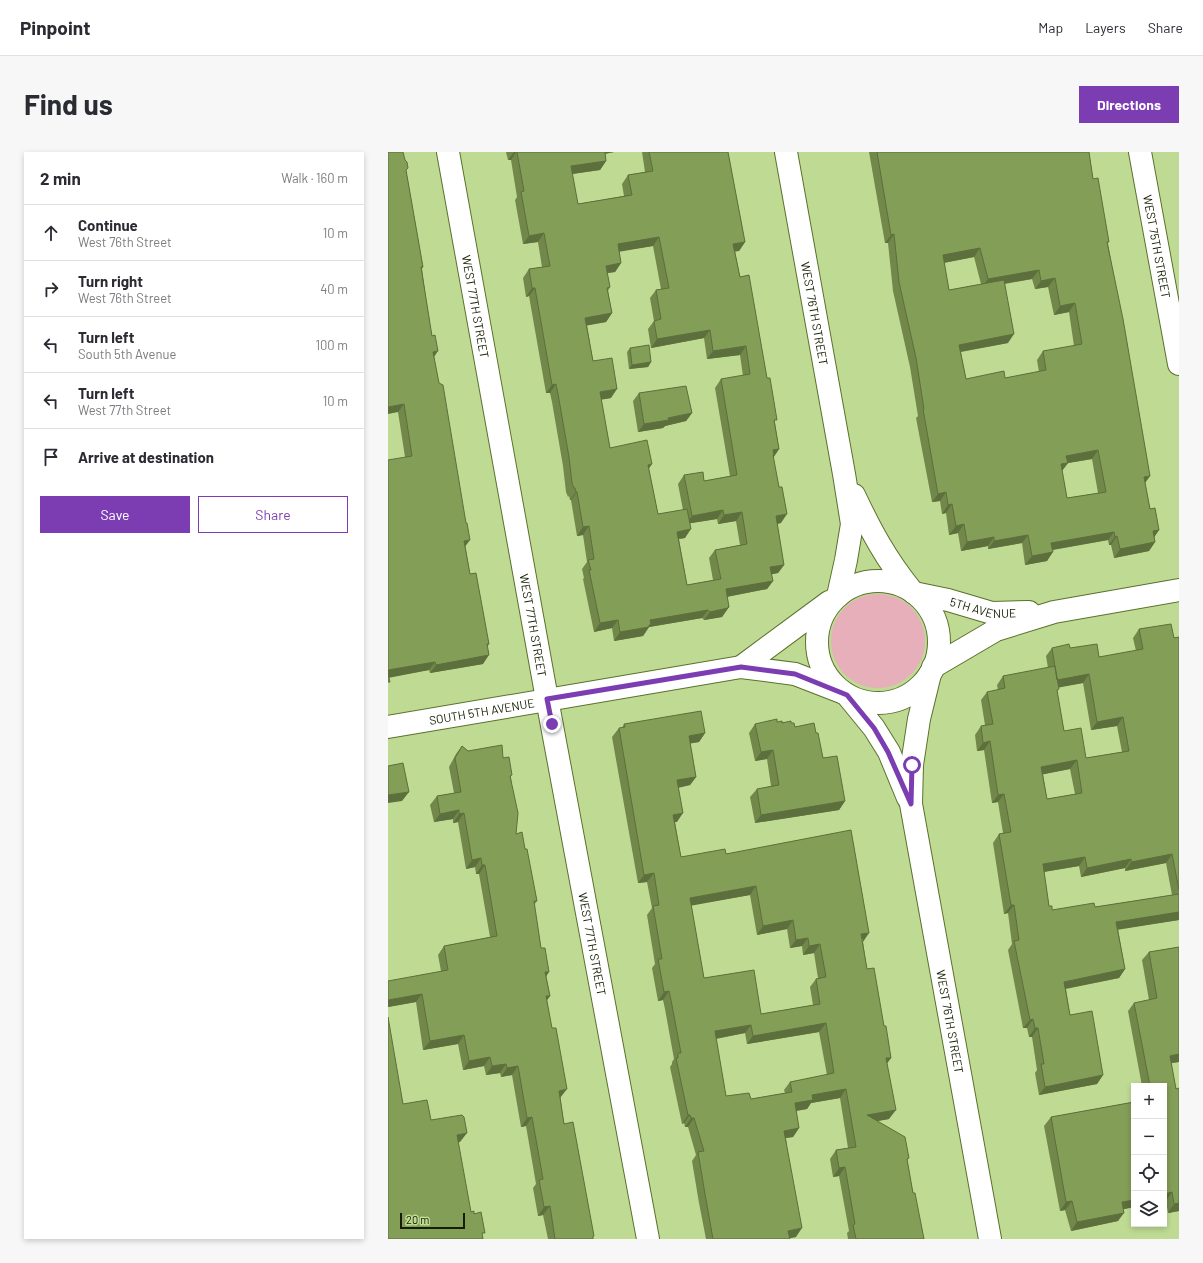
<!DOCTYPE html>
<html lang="en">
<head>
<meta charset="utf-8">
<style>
	:root { --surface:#fff; --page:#f7f7f7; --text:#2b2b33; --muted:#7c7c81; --line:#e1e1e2; --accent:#7c3db2 }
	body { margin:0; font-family:Barlow,sans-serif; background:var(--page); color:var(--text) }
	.controls { position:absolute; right:12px; bottom:12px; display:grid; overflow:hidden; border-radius:0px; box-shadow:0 2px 6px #0003 }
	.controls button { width:36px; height:36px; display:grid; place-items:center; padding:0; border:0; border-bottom:1px solid var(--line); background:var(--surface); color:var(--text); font:20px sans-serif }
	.scale { position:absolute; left:12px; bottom:10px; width:65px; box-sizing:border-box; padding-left:4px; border:2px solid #151e03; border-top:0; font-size:11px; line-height:14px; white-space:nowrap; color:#151e03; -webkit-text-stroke:3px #bfdb93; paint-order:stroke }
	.stop { position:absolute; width:12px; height:12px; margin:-9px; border:3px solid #7c3db2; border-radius:50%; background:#fff }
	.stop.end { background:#7c3db2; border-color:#fff; box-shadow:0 1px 4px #0008 }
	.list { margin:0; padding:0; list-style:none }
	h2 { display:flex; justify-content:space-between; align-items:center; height:52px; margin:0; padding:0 16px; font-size:17px }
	h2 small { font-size:13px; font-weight:400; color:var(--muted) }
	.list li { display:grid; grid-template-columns:26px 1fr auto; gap:12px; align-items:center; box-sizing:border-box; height:56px; padding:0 16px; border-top:1px solid var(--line) }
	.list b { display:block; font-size:15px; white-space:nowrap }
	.list p { margin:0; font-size:13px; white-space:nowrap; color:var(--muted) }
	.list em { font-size:13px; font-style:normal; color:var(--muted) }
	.actions { display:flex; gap:8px; padding:12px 16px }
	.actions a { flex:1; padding:9px 0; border:1px solid var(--accent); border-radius:0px; text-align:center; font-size:14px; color:var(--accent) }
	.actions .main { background:var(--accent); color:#fff }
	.icon { flex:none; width:22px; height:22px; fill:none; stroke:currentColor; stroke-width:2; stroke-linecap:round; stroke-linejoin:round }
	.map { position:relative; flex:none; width:791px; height:1087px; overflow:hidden; border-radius:0px }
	header { display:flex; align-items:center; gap:24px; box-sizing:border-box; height:56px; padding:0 20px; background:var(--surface); border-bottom:1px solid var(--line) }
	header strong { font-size:19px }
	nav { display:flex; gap:22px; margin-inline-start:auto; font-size:14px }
	.intro { display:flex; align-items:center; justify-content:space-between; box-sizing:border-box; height:96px; padding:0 24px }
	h1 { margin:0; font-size:28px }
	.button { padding:10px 18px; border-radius:0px; background:var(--accent); color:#fff; font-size:14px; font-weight:700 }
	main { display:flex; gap:24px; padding:0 24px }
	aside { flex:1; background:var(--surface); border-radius:0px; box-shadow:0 2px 6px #0003 }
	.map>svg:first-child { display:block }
	.green { fill:#e6afba }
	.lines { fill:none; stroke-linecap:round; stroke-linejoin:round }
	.minor-casing { stroke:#5a712d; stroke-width:24 }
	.minor { stroke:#fff; stroke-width:22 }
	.wall { fill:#71884a; fill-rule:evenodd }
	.shaded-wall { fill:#5c6f3c }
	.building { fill:#839e56; stroke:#5c6f3c; fill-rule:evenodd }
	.route { stroke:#7c3db2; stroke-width:5 }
	.labels { text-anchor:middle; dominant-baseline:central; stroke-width:3; stroke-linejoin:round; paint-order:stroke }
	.street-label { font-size:12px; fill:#151e03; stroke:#bfdb93 }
</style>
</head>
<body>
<header>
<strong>Pinpoint</strong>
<nav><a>Map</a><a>Layers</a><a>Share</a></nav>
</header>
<div class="intro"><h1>Find us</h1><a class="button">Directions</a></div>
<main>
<aside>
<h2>2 min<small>Walk · 160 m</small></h2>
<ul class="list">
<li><svg class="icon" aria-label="ahead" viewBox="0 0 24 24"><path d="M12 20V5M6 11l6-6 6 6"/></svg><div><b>Continue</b><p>West 76th Street</p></div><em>10 m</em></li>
<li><svg class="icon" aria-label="right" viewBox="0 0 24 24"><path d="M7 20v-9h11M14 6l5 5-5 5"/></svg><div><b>Turn right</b><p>West 76th Street</p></div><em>40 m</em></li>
<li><svg class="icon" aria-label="left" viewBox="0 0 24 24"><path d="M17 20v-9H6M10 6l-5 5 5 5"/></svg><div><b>Turn left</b><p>South 5th Avenue</p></div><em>100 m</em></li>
<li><svg class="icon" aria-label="left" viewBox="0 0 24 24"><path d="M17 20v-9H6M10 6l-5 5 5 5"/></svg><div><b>Turn left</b><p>West 77th Street</p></div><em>10 m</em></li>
<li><svg class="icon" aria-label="arrive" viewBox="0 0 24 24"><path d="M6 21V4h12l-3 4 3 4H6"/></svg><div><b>Arrive at destination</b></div></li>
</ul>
<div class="actions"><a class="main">Save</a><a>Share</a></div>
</aside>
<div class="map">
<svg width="791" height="1087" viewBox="0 0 791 1087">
	<rect width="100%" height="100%" fill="#bfdb93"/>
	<!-- green -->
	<path class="green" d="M443 489a47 47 0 1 1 94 0a47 47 0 1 1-94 0Z"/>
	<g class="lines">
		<defs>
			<g id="minor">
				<path id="s1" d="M60 0 159 547 260 1087"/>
				<path id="s2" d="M398 0 456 322 464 372 458 408 450 444"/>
				<path id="s3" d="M752 0 791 212"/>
				<path d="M466 343C483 379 498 407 523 438"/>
				<circle cx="490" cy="490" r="61"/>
				<path id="s4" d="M526 441 560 448 604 461 641 460"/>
				<path d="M353 515 441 450"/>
				<path d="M545 515 608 478 666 460 791 438"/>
				<path id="s5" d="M542 522 531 567 524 613 523 652 602 1087"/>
				<path d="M459 543 486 576 501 600 520 646"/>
				<path id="s6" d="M0 575 353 515 407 522 456 541"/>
			</g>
		</defs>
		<!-- minor casing -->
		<use href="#minor" class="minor-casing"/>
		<!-- minor -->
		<use href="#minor" class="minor"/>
	</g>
	<!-- wall -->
	<path class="wall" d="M117 0H226L217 2 218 9 212 18 184 22 190 52 236 44 234 32 240 23 257 20 254 0H340L357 90 351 99H347L352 125 387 271 391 297 385 306 393 371 389 372 396 413 390 421 383 422 385 429 379 437 339 445 341 455 334 465 316 468 314 466 261 475 255 484 226 489 224 476 206 480 195 427 196 426 194 417 199 410 195 383 189 384 183 348H182L181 344 180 345 178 340 175 314 164 250 162 241H158L141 144 138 145 135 126 141 117 154 115 150 90 135 92 127 48 129 45 123 8H120L118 0ZM265 94 273 137 268 138 262 146 266 169 260 177 263 196 316 186 319 207 352 203 355 224 333 227 327 236 342 324 316 329 296 323 290 332 295 358 270 362 261 317 222 296 213 247 223 246 205 209 199 173 218 170 224 161 220 139 222 135 219 121 227 120 233 111 231 99ZM329 367 330 372 348 369 352 393 327 398 321 406 325 428 299 433 291 387 297 386 302 371Z
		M481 0H701L705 27 720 92 762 324 757 331 762 357 771 378 766 385 767 390 761 399 726 406 723 393H721L720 388 665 398 659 409 637 413 634 391 600 397V394L573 399 570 381 561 383 558 361 554 362 552 349 544 350 528 266 530 264 522 215 505 139 500 91H497ZM586 105 593 132 561 138 556 111ZM644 127 647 137 660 135 666 163 681 160 686 194 655 199 649 208 651 220 617 226 578 227 573 200 620 191 617 132ZM704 307 710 341 679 346 674 319 680 311Z
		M18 18 35 115 34 117 46 205 82 422 101 492 100 494 95 512 42 521 41 518 1 525 17 305 10 260Z
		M242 196 263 210 260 215 241 217 239 200Z
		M251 241 304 261 298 269 277 274 275 276 250 280 245 249Z
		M751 477 786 486 791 485V768L730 777 737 817 731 826 678 837 682 863 715 923 709 932 651 943 647 921 649 918 644 885H641L639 876H635L620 798 624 792 620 761 616 762 605 691 611 682 615 681 610 650 604 651 596 598 589 599 587 583 593 574 597 573 593 548 599 540 610 538 609 533 615 524 660 516 658 504 664 496H682L711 505 748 499 745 486ZM695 531 703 578 729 574 734 600 698 606 676 579 669 540 670 535ZM682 617 687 642 659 647 655 622ZM778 711 784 743 707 755 664 758 661 754 656 720 691 714 693 725 737 716V719Z
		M389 570 403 571 407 575 428 581 435 606 457 649 451 658 367 671 362 645 369 637 383 634 379 607 367 609 361 581 367 572Z
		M236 572 317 581 311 590 302 591 308 625 302 633 290 636 289 670H287L293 705 338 702 475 790 479 817 496 874 503 906 499 911 501 967 489 969 521 1006 519 1008 525 1041 536 1087H460L459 1081 461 1079 451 1024 445 1025 442 1007 448 998 460 996 452 946 423 951 419 957 408 959 411 976 405 985 398 986 408 1085 402 1086V1087H318L311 1051 304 1009 308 1003 300 975H297L296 971 294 972 282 915 284 912V910L286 907 277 857 275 848 270 849 264 816 267 812 259 763 264 756 259 730 250 731 224 585 231 576H234ZM362 743 369 783 399 777 402 796 414 794 415 803 426 801 430 826 428 827 422 835 425 853 373 862 316 826 303 753ZM431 880 439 923 402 930 396 938 397 941 363 947 338 944 328 887 357 881 359 892Z
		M74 594 80 599 115 606 123 625 128 682 137 697 149 749 146 753 153 796 162 844 159 848 176 972 205 1087H160L155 1063 150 1064 145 1036 148 1032 138 974 133 975 124 923 113 925 112 921 98 923 96 914 75 918 70 892 35 898 28 850 0 855 53 819 50 803 56 794 102 785 91 722H88L87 715 78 717 70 670 65 671V667L46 670 42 653 49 644 66 641 61 615 68 602Z
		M791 795V910L783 911 788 937 791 936V1059L780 1061 778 1049H776V934H754L740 859 746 851 761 848 754 808 761 800Z
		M746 950V1055L735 1057 730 1069 683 1079 677 1058 672 1059 656 974 663 965Z"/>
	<!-- shaded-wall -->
	<path class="shaded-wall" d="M126 0H128L123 8H120Z
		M212 0H226L210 3Z
		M218 9 212 18 177 23 183 14Z
		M156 81 150 90 135 92 141 84Z
		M506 82 500 91H497L503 83Z
		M271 85 265 94 224 101 230 92Z
		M357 90 351 99 339 101 345 92Z
		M592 96 586 105 549 112 555 103Z
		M233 111 227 120 212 122 218 114Z
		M651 118 644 127 594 135 600 127Z
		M667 126 660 135 647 137 653 129Z
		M144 136H147L141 144 138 145Z
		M687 151 681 160 666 163 672 154Z
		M224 161 218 170 191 175 197 166Z
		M322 178 316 186 263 196 269 187Z
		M626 182 620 191 565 201 571 193Z
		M358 194 352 203 319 207 325 199Z
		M50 199 44 208 45 200Z
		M263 210 260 215 241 217 244 213Z
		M168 232 162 241H158L164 233Z
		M229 237 223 246 206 249 212 240Z
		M16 252 10 260 0 262V255Z
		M304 261 298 269 277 274 275 276 250 280 256 272 280 266Z
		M391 297 385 306V298Z
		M710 298 704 307 680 311 673 320 667 321 678 304Z
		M264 312 258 321 260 313Z
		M762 324 756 332V325Z
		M188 340H189L183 348H182Z
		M558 340 552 349 544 350 550 342Z
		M564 352 558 361 554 362 560 353Z
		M335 358 329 367 298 372 304 364Z
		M354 360 348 369 330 372 336 363Z
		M399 362 393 371 382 373 388 364Z
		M576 372 570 381 561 383 568 374Z
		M201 374 195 383 189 384 195 375Z
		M303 377 297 386 283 388 289 380Z
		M771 378 765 387V379Z
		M726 380 720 388 657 399 663 391Z
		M640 383 634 391 600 397 606 389Z
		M729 384 723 393H721L727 385Z
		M606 385 600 394 573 399 579 390Z
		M82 388 76 396V389Z
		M767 390 761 399 726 406 732 397Z
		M665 400 659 409 637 413 644 404Z
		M396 413 390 421 376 424 382 415Z
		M385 429 379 437 332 446 338 437Z
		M340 455H341L334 465 316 468 322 460Z
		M320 458 314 466 261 475 255 484 226 489 232 480 262 468Z
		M230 468 224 476 206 480 212 471Z
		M101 503 95 512 42 521 48 513Z
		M47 510 41 518 0 526V518Z
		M701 522 695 531 663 537 669 528Z
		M735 565 729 574 703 578 709 570Z
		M317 581 311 590 294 593 301 584Z
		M602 589 596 598 589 599 595 591Z
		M385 598 379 607 367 609 373 600Z
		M689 608 682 617 647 624 653 615Z
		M308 625 302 633 283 637 289 628Z
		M21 640 14 649 0 651V643Z
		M616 642 610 650 604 651 610 643Z
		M457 649 451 658 367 671 373 663Z
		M71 658 65 667 46 670 52 662Z
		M76 661 70 670 65 671 71 662Z
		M295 661 289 670 279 671 285 663Z
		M784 702 778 711 737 719 743 710Z
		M697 705 691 714 649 721 655 712Z
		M93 706 87 715 78 717 84 708Z
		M743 707 737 716 693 725 699 716Z
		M94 713H97L91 722H88Z
		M266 721 259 730 250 731 256 723Z
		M368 734 362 743 296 755 302 746Z
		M623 753H626L620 761 616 762Z
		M791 760V768L722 779 728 770Z
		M405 768 399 777 369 783 375 774Z
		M481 781 475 790 473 782Z
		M420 786 414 794 402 796 408 788Z
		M432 792 426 801 415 803 421 794Z
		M737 817 731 826 670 838 676 830Z
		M157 820H161L155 829Z
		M281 839 275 848 270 849 276 840Z
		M34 842 28 850 0 855V848Z
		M158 844H162L156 852Z
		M645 867 639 876H635L642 868Z
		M438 871 431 880 359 892 365 884Z
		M363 873 357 881 320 888 327 879Z
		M647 876H650L644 885H641Z
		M76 883 70 892 35 898 42 889Z
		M791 902V910L776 912 782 904Z
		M102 905 96 914 75 918 81 909Z
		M498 906H503L497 914Z
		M118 912 112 921 98 923 104 914Z
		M130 914 124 923 113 925 119 916Z
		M715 923 709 932 651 943 657 935Z
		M179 937 172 946 171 939Z
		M458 937 452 946 423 951 419 957 401 960 407 951 424 943Z
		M508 958 501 967 473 972 479 963Z
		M300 963H302L296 971 294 972Z
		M144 965 138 974 133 975 139 966Z
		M303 966H306L300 975H297Z
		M411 976 405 985 390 987 396 979Z
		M79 981 72 990 63 992 69 983Z
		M457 1015 451 1024 445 1025 451 1016Z
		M784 1040 778 1049H776V1042Z
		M746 1048V1055L728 1059 734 1050Z
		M684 1049 677 1058 672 1059 678 1050Z
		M791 1051V1059L780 1061 786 1052Z
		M162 1054 155 1063 150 1064 156 1055Z
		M736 1061 730 1069 683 1079 689 1070Z
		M414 1076 408 1085 396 1087 400 1079Z"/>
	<!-- building -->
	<path class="building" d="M0 0H15L17 8 19 10 20 16 18 18 35 115H33L44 184 47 183 50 199 45 200 51 231 55 233 78 371H79L82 388 76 389 82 422 88 421 101 492H99L101 503 48 513 47 510 0 518V308L24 304 16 252 0 255Z
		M129 0H217L218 9 183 14 190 52 244 43 240 23 265 19 261 0H340L357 90 345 92 352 125 361 123 379 226H382L389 268H386L391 297 385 298 386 303H385L391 335H394L399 362 388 364 396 413 382 415 385 429 338 437 341 455H340V456L322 460 320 458 262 468 263 473H261V475L232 480 230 468 212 471 201 418H203L200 408 206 407 201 374 195 375 189 340H188L187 336H186L184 331 181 305 170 242 168 232 164 233 147 136H144L141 117 162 114 156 81 141 84 133 40 136 39ZM271 85 281 136 268 138 273 167 266 169 269 187 322 178 325 199 358 194 362 222 333 227 349 323 316 329 315 320 296 323 304 364 335 358 336 363 354 360 359 392 327 398 333 427 299 433 289 380 303 377 299 357 270 362 260 313 264 312 259 288 222 296 212 240 229 237 224 206 205 209 197 166 224 161 219 136 222 135 218 114 233 111 230 92Z
		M489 0H701L705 27 710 26 721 90H719L735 167 762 324 756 325 762 357 767 356 771 378 765 379 767 390 732 397 729 384 727 385 726 380 663 391 665 400 644 404 640 383 606 389V385L579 390 576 372 568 374 564 352 560 353 558 340 550 342 535 257H536L528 206 511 130 506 82 503 83ZM592 96 600 127 651 118 653 129 667 126 672 154 687 151 694 192 655 199 658 218 617 226 616 219 578 227 571 193 626 182 616 128 561 138 555 103ZM710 298 718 340 679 346 673 312 680 311 678 304Z
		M261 193 263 210 244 213 242 196Z
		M298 234 304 261 280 266 281 268 256 272 251 241Z
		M783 472 786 486 791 485V738L784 702 743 710V707L699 716 697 705 655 712 661 754H664V758L706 751 707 755 791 742V760L728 770 737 817 676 830 682 863 704 859 715 923 657 935 653 912H656L650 876H647L645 867 642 868 626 789 631 788 626 753H623L611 682 623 680 616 642 610 643 602 589 595 591 593 574 605 572 599 540 617 536 615 524 667 514 671 537 669 538 676 579 693 576 698 606 741 599 735 565 709 570 701 522 669 528 664 496 681 492 682 496 709 492 711 505 755 497 751 477ZM689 608 694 641 659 647 653 615Z
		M0 522 2 530H0Z
		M313 559 317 581 301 584 308 625 289 628 295 661 285 663 293 705 337 697 338 702 463 678 481 781 473 782 479 817 486 816 496 874H498L503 906H498L508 958 479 963 517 985 521 1006 519 1007 525 1041H527L536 1087H468L465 1073 467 1072 457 1015 451 1016 448 998 468 995 458 937 424 943 425 948 407 951 411 976 396 979 414 1076 400 1079 402 1087H325L317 1042 310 1000 316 999 306 966H303L302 963H300L288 906H290V901H293L283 848 281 839 276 840 270 807H274L265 754 271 753 266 721 256 723 231 576 237 575 236 572ZM368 734 375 774 405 768 408 788 420 786 421 794 432 792 438 825 428 827 432 852 373 862 366 818 316 826 302 746ZM438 871 446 921 402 930 404 940 363 947 361 941 338 944 327 879 363 873 365 884Z
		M389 567V570L394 569V571L403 569V571H406L407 575 426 571 428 581H430L435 606 449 604 457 649 373 663 369 637 391 633 385 598 373 600 367 572Z
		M114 593 115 606 121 605 124 623 122 624 130 661 128 682 134 680 137 697H139L149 749H146L153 796H157L161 820H157L162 844H158L164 876H168L179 937 171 939 176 972 185 970 206 1084H205V1087H167L162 1054 156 1055 151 1028 155 1027 144 965 139 966 130 914 119 916 118 912 104 914 102 905 81 909 76 883 42 889 34 842 0 848V829L60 818 56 794 109 784 97 713H94L93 706 84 708 76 661 71 662V658L52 662 49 644 73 640 67 606 74 594 80 599Z
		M15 611 21 640 0 643V614Z
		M791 795V902L782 904 788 937 791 936V1051L786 1052 784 1040 776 1042V934H762L746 851 769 846 761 800Z
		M0 865 15 952 39 948 43 968 74 963 76 965 79 981 69 983 83 1060 86 1059V1062L93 1060 97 1081H94L95 1087H0Z
		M746 950V1048L734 1050 736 1061 689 1070 684 1049 678 1050 663 965Z"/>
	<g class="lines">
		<!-- route -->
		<path class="route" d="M164 572 159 547 353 515 407 522 459 543 486 576 500 600 523 652 524 613"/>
	</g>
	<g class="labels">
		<!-- street labels -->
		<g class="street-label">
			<text stroke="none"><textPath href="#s3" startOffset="96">WEST 75TH STREET</textPath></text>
			<text stroke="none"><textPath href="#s1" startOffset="157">WEST 77TH STREET</textPath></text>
			<text stroke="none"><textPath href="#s2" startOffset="164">WEST 76TH STREET</textPath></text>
			<text stroke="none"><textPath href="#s4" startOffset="71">5TH AVENUE</textPath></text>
			<text stroke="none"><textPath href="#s1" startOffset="481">WEST 77TH STREET</textPath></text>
			<text stroke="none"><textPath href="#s6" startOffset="95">SOUTH 5TH AVENUE</textPath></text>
			<text stroke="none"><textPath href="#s1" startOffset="805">WEST 77TH STREET</textPath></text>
			<text stroke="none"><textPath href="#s5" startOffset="353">WEST 76TH STREET</textPath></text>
		</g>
	</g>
</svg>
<div class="controls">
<button>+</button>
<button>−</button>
<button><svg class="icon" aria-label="locate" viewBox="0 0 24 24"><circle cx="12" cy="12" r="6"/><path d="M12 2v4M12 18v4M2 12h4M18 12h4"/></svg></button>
<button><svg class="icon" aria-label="layers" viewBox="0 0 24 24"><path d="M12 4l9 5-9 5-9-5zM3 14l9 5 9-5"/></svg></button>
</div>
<div class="scale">20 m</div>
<div class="stop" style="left:524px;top:613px"></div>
<div class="stop end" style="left:164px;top:572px"></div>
</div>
</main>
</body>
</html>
